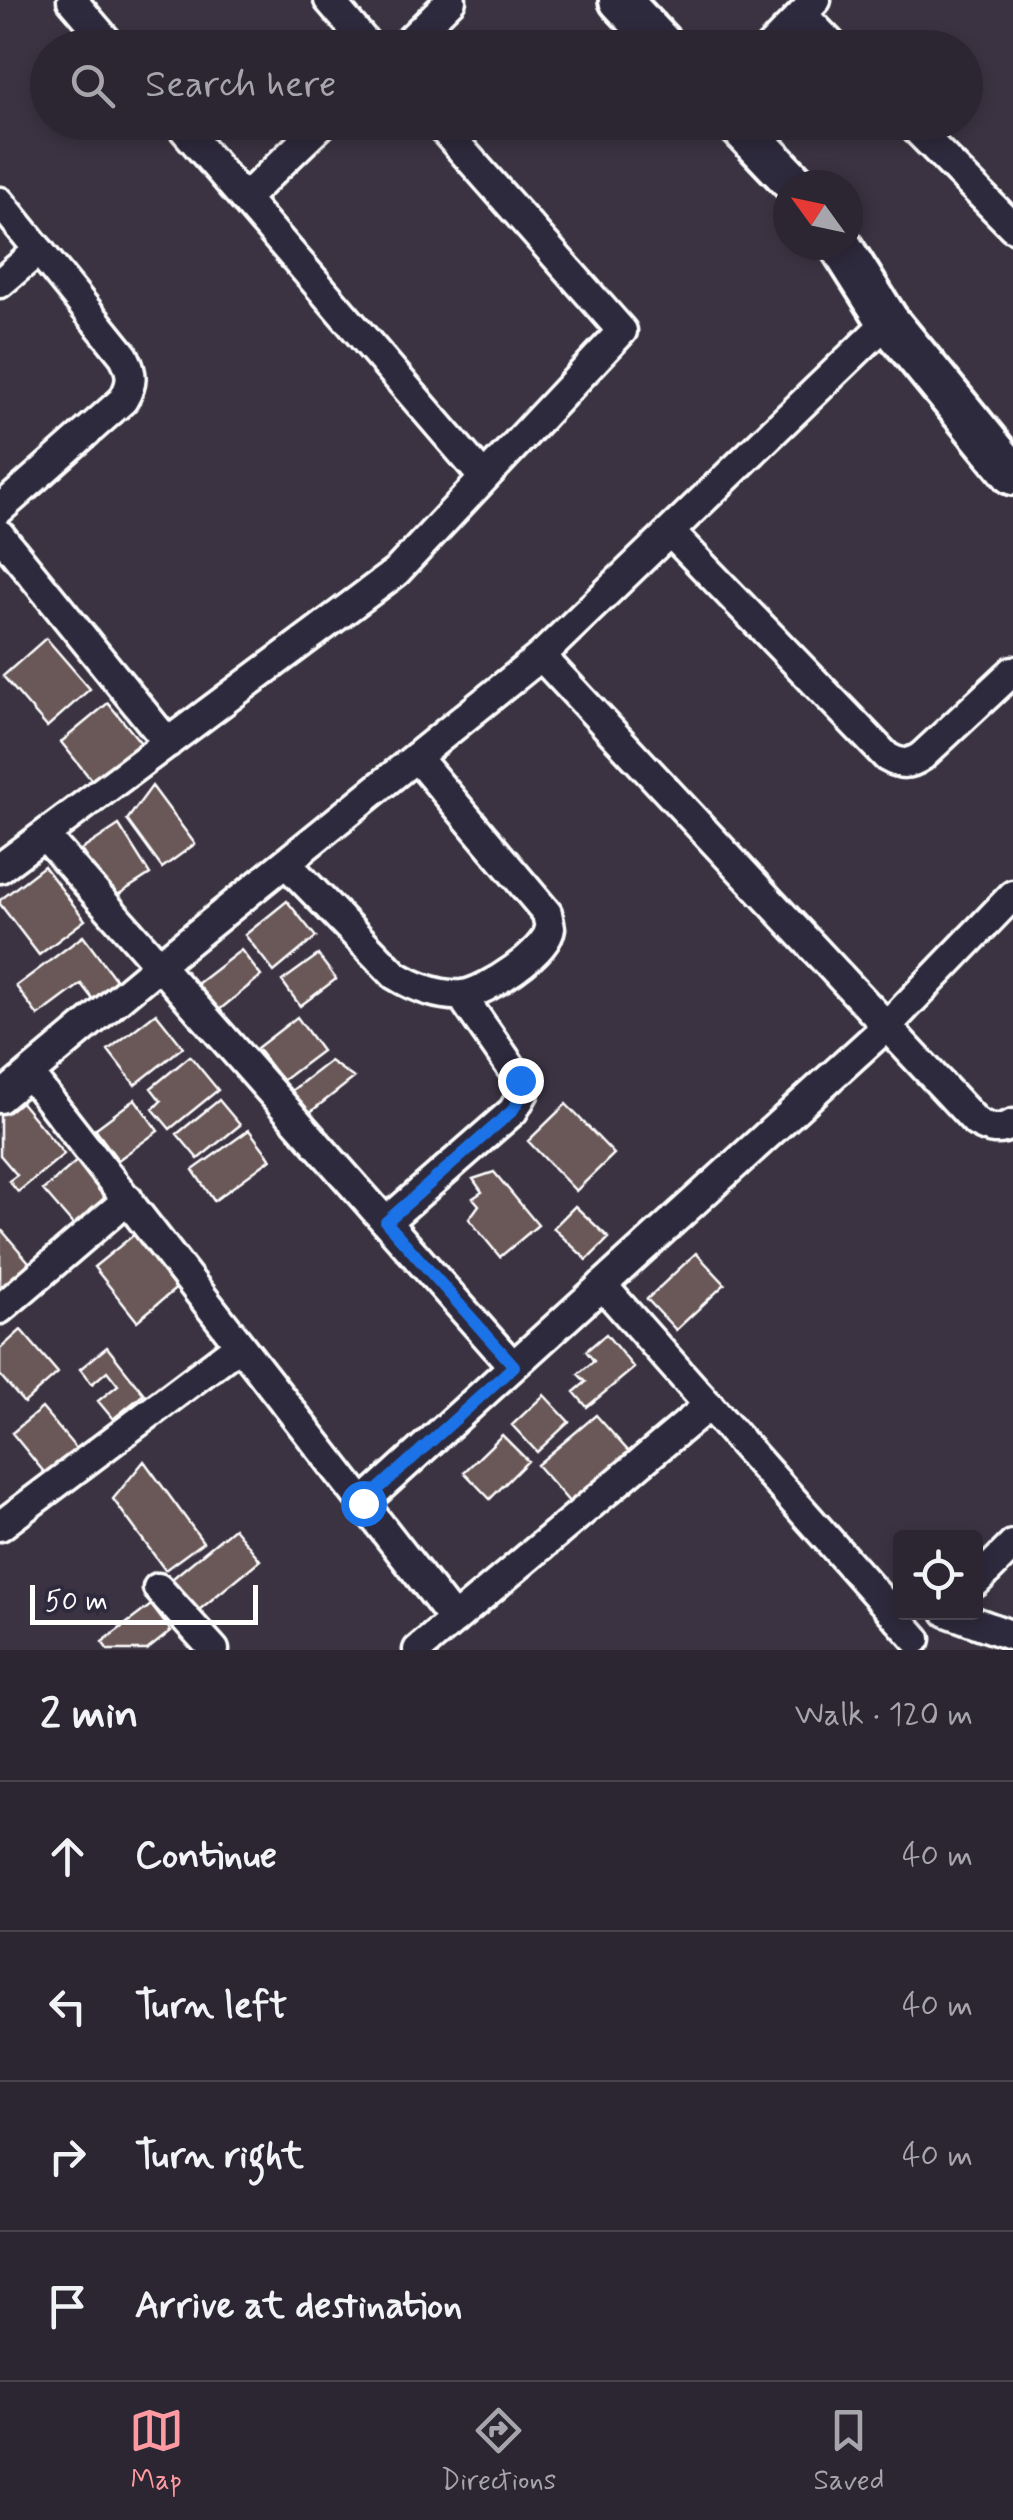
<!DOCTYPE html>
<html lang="en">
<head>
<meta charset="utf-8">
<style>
	:root { --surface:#2c2632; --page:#38323e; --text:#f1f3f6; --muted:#a6a5ac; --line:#48434d; --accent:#ff9aa2 }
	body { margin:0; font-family:Mynerve,sans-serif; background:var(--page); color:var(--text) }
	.controls { position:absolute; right:30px; bottom:30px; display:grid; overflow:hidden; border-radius:10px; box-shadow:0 5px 15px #0003 }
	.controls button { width:90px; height:90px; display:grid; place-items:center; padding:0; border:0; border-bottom:2px solid var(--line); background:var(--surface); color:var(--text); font:50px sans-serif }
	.compass { position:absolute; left:773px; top:170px; width:90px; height:90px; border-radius:50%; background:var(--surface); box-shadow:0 5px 15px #0003; rotate:303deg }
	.scale { position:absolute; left:30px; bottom:25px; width:228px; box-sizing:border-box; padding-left:10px; border:5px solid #fff; border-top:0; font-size:28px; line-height:35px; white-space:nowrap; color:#fff; -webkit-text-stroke:8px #2f2a3d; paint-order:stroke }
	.stop { position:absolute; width:30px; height:30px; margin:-22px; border:8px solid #1a73e8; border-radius:50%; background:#fff }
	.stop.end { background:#1a73e8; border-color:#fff; box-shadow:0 2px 10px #0008 }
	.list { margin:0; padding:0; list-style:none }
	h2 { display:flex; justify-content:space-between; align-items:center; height:130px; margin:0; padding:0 40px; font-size:42px }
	h2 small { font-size:32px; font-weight:400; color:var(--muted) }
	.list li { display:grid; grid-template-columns:65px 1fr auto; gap:30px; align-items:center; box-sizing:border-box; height:150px; padding:0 40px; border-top:2px solid var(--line) }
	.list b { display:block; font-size:38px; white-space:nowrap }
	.list em { font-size:32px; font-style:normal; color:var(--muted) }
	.icon { flex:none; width:55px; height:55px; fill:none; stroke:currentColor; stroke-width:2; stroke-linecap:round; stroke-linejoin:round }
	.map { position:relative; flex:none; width:1013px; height:1650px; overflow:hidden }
	.search { position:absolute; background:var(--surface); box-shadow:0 5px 15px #0003; left:30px; right:30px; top:30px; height:110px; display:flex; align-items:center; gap:25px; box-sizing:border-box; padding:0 35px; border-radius:55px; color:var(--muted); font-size:38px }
	.sheet { height:730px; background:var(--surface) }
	nav { display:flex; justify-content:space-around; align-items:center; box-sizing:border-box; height:140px; border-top:2px solid var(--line); background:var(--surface); font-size:28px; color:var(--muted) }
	nav a { display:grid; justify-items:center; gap:5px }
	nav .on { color:var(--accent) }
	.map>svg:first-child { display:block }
	.building { fill:#6b5858; stroke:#fff; stroke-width:2.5 }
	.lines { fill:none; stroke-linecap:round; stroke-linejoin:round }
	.street-casing { stroke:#fff; stroke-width:35 }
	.secondary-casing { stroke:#fff; stroke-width:48 }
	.street { stroke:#2f2a3d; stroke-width:28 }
	.secondary { stroke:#2f2a3d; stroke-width:40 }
	.route { stroke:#1a73e8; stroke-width:12 }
</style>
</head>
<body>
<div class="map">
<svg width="1013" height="1650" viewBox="0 0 1013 1650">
	<rect width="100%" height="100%" fill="#3b3342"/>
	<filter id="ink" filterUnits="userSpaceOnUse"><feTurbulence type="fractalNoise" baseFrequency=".01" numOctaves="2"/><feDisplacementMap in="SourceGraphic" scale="20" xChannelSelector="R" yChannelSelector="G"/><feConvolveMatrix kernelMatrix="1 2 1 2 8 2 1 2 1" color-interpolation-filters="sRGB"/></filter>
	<g filter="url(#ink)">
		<!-- building -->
		<path class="building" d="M46 638 90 689 47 727 3 676Z
			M108 703 141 743 93 782 61 742Z
			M152 786 195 844 162 868 127 820Z
			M119 825 150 874 113 898 81 850Z
			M44 866 85 920 39 955 0 904V900Z
			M287 901 316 937 274 972 245 935Z
			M83 936 119 984 95 1002 81 984 38 1016 16 986Z
			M241 950 261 976 218 1011 197 984Z
			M318 955 336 979 300 1006 282 981Z
			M156 1013 183 1047 135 1085 108 1050Z
			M297 1017 322 1051 282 1081 257 1048Z
			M190 1056 218 1090 170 1129 153 1109 161 1101 151 1088Z
			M330 1061 354 1078 304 1117 286 1095Z
			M135 1099 158 1131 118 1160 95 1129Z
			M19 1100 64 1154 18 1192 9 1181 17 1175 0 1155V1115Z
			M219 1100 240 1125 198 1159 177 1134Z
			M566 1104 614 1154 576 1191 528 1141Z
			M249 1130 271 1159 214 1201 193 1170Z
			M79 1159 110 1196 75 1227 43 1190Z
			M494 1172 538 1225 500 1257 469 1219 479 1205 473 1198 482 1192 473 1179Z
			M575 1206 609 1238 587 1260 553 1228Z
			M0 1228 34 1268 5 1293 0 1286Z
			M136 1233 179 1286 137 1321 94 1267Z
			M696 1253 725 1284 676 1330 647 1299Z
			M21 1330 58 1373 24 1403 0 1375V1349Z
			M606 1334 634 1368 587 1407 574 1392 586 1382 578 1374 594 1361 586 1351Z
			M107 1347 144 1394 113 1419 98 1401 118 1385 107 1371 92 1384 80 1369Z
			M544 1395 569 1422 537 1452 512 1425Z
			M42 1408 79 1452 48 1477 12 1433Z
			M596 1415 629 1452 571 1504 537 1465Z
			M502 1435 528 1461 490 1499 464 1472Z
			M144 1461 203 1542 165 1570 113 1499Z
			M234 1528 260 1560 193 1615 167 1583Z
			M151 1605 171 1631 147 1650H108L102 1642Z"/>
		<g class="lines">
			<defs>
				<path id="street" d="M72 0 113 48
					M329 0 370 48
					M802 14 835 48
					M402 48 451 0
					M769 48 816 0
					M178 122 484 478
					M909 122 1013 227
					M244 199 324 122
					M0 202 124 356C133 374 133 383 123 400L0 509
					M0 283 39 250
					M670 532 887 757C901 765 909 765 922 756L1013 671
					M0 535 168 743
					M541 656 976 1122C990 1130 999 1132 1013 1124
					M44 835 513 1366
					M286 863 395 975C414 987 441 997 463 995 486 992 547 952 550 928 550 927 547 914 547 913L416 757
					M0 868 396 572 622 331 437 122
					M29 1074 454 1620
					M0 1098 159 965 541 656 888 321
					M386 1222 513 1111 524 1092 520 1080 461 995
					M602 1285 916 1639
					M0 1309 128 1199
					M363 1503 887 1026 1013 895
					M0 1526 240 1345
					M976 1582 1013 1545
					M158 1588 214 1650
					M947 1612 1013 1636
					M418 1650 709 1405"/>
				<path id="secondary" d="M620 0 665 48
					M736 122 796 185
					M840 245 888 321 1013 474"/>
			</defs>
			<!-- street casing -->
			<use href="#street" class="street-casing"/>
			<!-- secondary casing -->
			<use href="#secondary" class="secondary-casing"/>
			<!-- street -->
			<use href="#street" class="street"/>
			<!-- secondary -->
			<use href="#secondary" class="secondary"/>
		</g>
	</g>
	<g class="lines" filter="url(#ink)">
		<!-- route -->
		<path class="route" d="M363 1503 514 1366 386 1222 512 1111 524 1092 520 1080"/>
	</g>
</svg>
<div class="controls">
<button><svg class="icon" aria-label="locate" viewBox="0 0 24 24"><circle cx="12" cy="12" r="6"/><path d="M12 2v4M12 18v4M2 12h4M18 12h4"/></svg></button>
</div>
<svg class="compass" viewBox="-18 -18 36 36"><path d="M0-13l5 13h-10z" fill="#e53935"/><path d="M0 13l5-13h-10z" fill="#a6a5ac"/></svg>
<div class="scale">50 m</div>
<div class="stop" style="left:363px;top:1503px"></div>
<div class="stop end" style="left:520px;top:1080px"></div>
<div class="search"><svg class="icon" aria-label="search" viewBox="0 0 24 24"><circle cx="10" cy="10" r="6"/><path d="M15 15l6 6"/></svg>Search here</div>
</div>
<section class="sheet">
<h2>2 min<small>Walk · 120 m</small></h2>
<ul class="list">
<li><svg class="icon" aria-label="ahead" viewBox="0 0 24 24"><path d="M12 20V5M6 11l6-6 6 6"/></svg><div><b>Continue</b></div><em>40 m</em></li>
<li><svg class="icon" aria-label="left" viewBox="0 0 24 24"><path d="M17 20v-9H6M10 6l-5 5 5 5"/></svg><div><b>Turn left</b></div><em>40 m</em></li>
<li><svg class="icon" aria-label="right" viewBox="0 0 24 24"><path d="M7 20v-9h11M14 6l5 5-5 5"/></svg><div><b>Turn right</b></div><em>40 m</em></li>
<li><svg class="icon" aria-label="arrive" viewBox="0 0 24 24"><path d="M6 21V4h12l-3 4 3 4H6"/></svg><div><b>Arrive at destination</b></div></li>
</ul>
</section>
<nav>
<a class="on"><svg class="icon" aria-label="map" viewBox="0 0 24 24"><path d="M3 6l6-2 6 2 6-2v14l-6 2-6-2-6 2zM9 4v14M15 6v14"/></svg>Map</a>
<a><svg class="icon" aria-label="directions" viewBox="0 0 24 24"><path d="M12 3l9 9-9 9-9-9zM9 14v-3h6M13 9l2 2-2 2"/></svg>Directions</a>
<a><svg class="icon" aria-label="saved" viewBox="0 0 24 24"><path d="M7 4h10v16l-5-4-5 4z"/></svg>Saved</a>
</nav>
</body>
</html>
